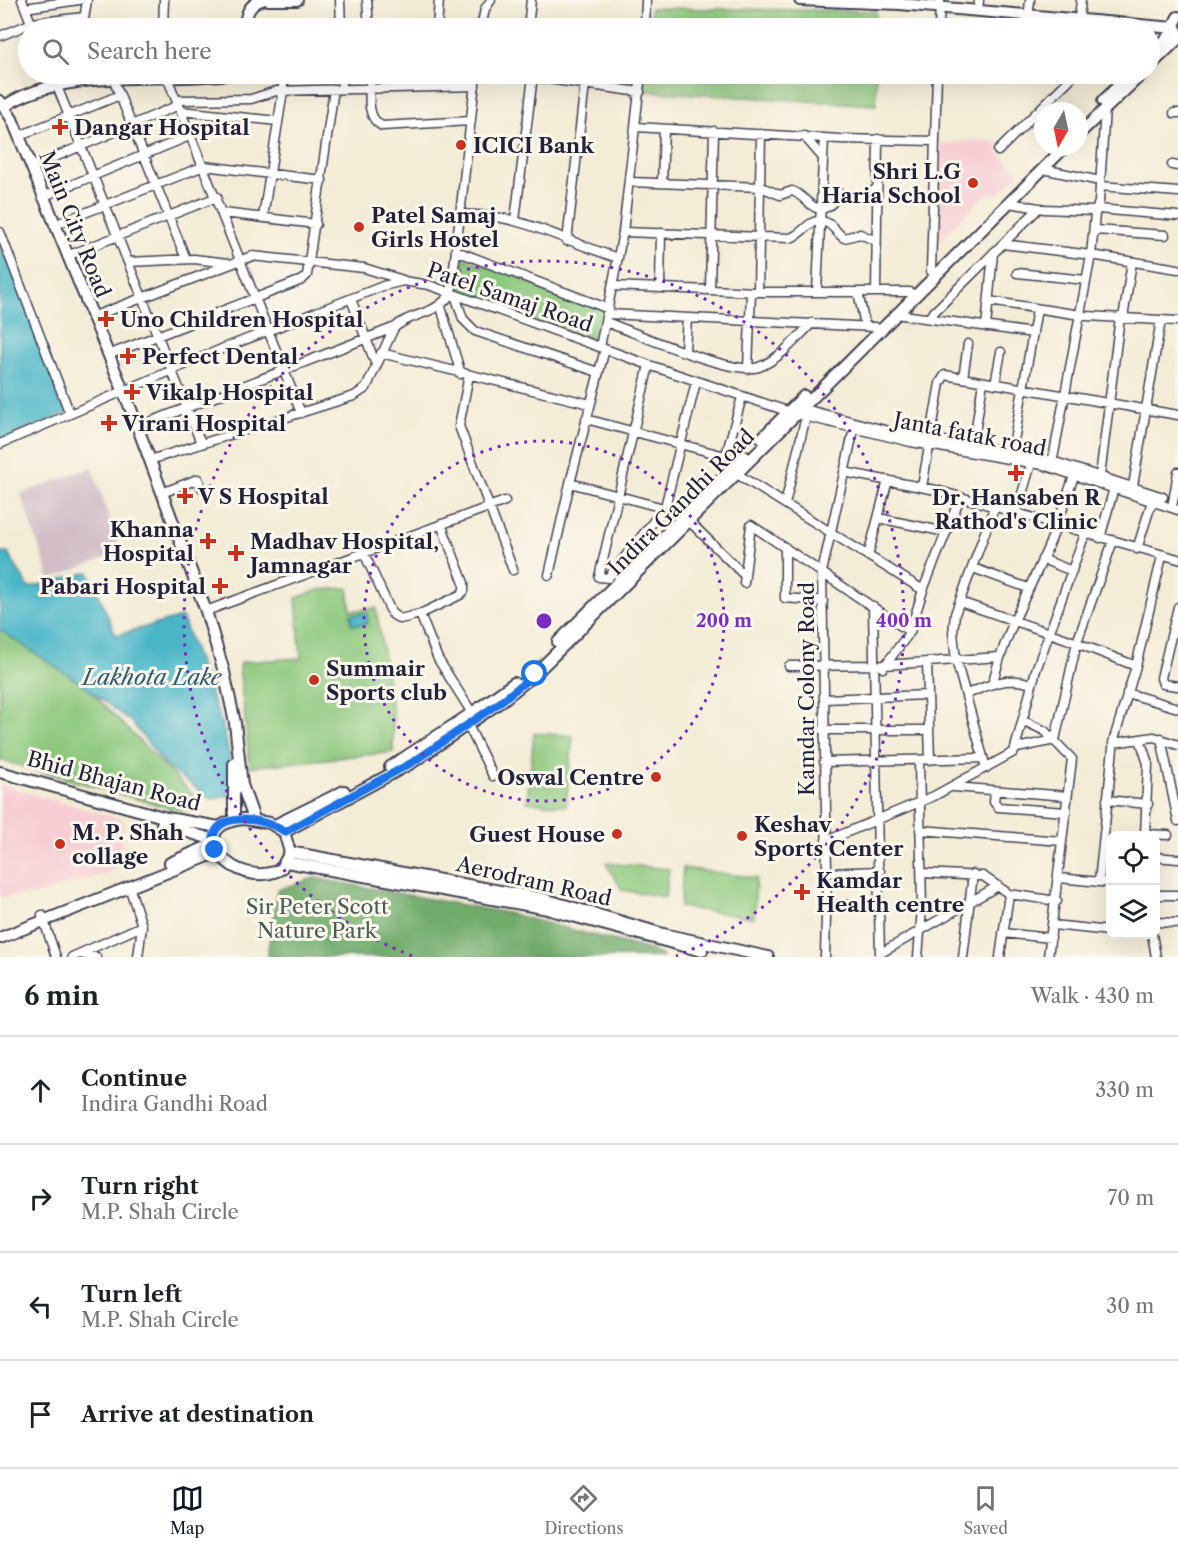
<!DOCTYPE html>
<html lang="en">
<head>
<meta charset="utf-8">
<style>
	:root { --surface:#fff; --page:#f6f6f6; --text:#202124; --muted:#757577; --line:#e0e0e0; --accent:#111827 }
	body { margin:0; font-family:"Libre Caslon Text",serif; background:var(--page); color:var(--text) }
	.controls { position:absolute; right:18px; bottom:18px; display:grid; overflow:hidden; border-radius:12px; box-shadow:0 6px 24px #0002 }
	.controls button { width:54px; height:54px; display:grid; place-items:center; padding:0; border:0; border-bottom:2px solid var(--line); background:var(--surface); color:var(--text); font:30px sans-serif }
	.compass { position:absolute; left:1034px; top:102px; width:54px; height:54px; border-radius:50%; background:var(--surface); box-shadow:0 6px 24px #0002; rotate:189deg }
	.stop { position:absolute; width:18px; height:18px; margin:-14px; border:4px solid #1a73e8; border-radius:50%; background:#fff }
	.stop.end { background:#1a73e8; border-color:#fff; box-shadow:0 2px 6px #0008 }
	.list { margin:0; padding:0; list-style:none }
	h2 { display:flex; justify-content:space-between; align-items:center; height:78px; margin:0; padding:0 24px; font-size:26px }
	h2 small { font-size:20px; font-weight:400; color:var(--muted) }
	.list li { display:grid; grid-template-columns:39px 1fr auto; gap:18px; align-items:center; box-sizing:border-box; height:108px; padding:0 24px; border-top:2px solid var(--line) }
	.list b { display:block; font-size:22px; white-space:nowrap }
	.list p { margin:0; font-size:20px; white-space:nowrap; color:var(--muted) }
	.list em { font-size:20px; font-style:normal; color:var(--muted) }
	.icon { flex:none; width:33px; height:33px; fill:none; stroke:currentColor; stroke-width:2; stroke-linecap:round; stroke-linejoin:round }
	.map { position:relative; flex:none; width:1178px; height:957px; overflow:hidden }
	.search { position:absolute; background:var(--surface); box-shadow:0 6px 24px #0002; left:18px; right:18px; top:18px; height:66px; display:flex; align-items:center; gap:15px; box-sizing:border-box; padding:0 21px; border-radius:33px; color:var(--muted); font-size:22px }
	.sheet { height:510px; background:var(--surface) }
	nav { display:flex; justify-content:space-around; align-items:center; box-sizing:border-box; height:84px; border-top:2px solid var(--line); background:var(--surface); font-size:16px; color:var(--muted) }
	nav a { display:grid; justify-items:center; gap:3px }
	nav .on { color:var(--accent) }
	.map>svg:first-child { display:block }
	.built { fill:#f7cfd3 }
	.industrial { fill:#d2bdc7 }
	.green { fill:#8cc87d; stroke:#57755c; stroke-width:1.5 }
	.forest { fill:#71ac6c; stroke:#4a6754; stroke-width:1.5 }
	.water { fill:#4ab6c7; stroke:#366c81; stroke-width:1.5 }
	.lines { fill:none; stroke-linecap:round; stroke-linejoin:round }
	.minor-casing { stroke:#414052; stroke-width:11 }
	.major-casing { stroke:#414052; stroke-width:14 }
	.minor { stroke:#fff; stroke-width:8 }
	.major { stroke:#fff; stroke-width:10 }
	.route { stroke:#1a73e8; stroke-width:8 }
	.ring { fill:none; stroke:#7b2cbf; stroke-width:3; stroke-dasharray:3 6 }
	.poi-dot { fill:#c8321e; stroke:#fbf7ec; stroke-width:2 }
	.labels { text-anchor:middle; dominant-baseline:central; stroke-width:6; stroke-linejoin:round; paint-order:stroke }
	.poi-label { font-size:21px; font-weight:bold; fill:#22223b; stroke:#fbf7ec; text-anchor:start }
	.street-label { font-size:21px; fill:#22223b; stroke:#fbf7ec }
	.park-label { font-size:21px; fill:#475c52; stroke:#fbf7ec }
	.water-label { font-size:22px; font-style:italic; fill:#325d73; stroke:#fbf7ec }
	.centre { fill:#7b2cbf; stroke:#fbf7ec; stroke-width:3 }
	.ring-label { font-size:18px; text-anchor:middle; font-weight:bold; fill:#7b2cbf; stroke:#fbf7ec; stroke-width:6; stroke-linejoin:round; paint-order:stroke }
</style>
</head>
<body>
<div class="map">
<svg width="1178" height="957" viewBox="0 0 1178 957">
	<rect width="100%" height="100%" fill="#fbf7ec"/>
	<filter id="ink" filterUnits="userSpaceOnUse"><feTurbulence type="fractalNoise" baseFrequency=".0167" numOctaves="2"/><feDisplacementMap in="SourceGraphic" scale="12" xChannelSelector="R" yChannelSelector="G"/><feConvolveMatrix kernelMatrix="1 2 1 2 8 2 1 2 1" color-interpolation-filters="sRGB"/></filter>
	<filter id="wash" filterUnits="userSpaceOnUse"><feTurbulence type="fractalNoise" baseFrequency=".008" numOctaves="4" result="noise"/><feDisplacementMap in="SourceGraphic" scale="24" xChannelSelector="R" yChannelSelector="G"/><feGaussianBlur stdDeviation="1.35" result="paint"/><feColorMatrix in="noise" values="0 0 0 0 0 0 0 0 0 0 0 0 0 0 0 0 0 1.4 0 .05"/><feComposite in="paint" operator="in"/></filter>
	<g filter="url(#wash)">
		<rect width="100%" height="100%" fill="#f3ecd6"/>
		<!-- built -->
		<path class="built" d="M973 140 999 142V153L1020 173 998 194H986L940 239 932 237 941 144Z
			M133 346 139 361 123 367 117 352Z
			M0 785 125 820 117 867 108 873 34 895 0 897Z"/>
		<!-- industrial -->
		<path class="industrial" d="M92 467 121 552 50 579 21 494Z"/>
		<!-- green -->
		<path class="green" d="M651 8 876 11V28H649Z
			M646 74H876V105L644 91Z
			M463 258 606 308 598 340 460 297Z
			M348 588 351 611 376 608 393 714V752L250 767 239 665 243 662 301 658 296 598 318 590Z
			M0 628 83 684 200 802 197 811 177 810 0 760Z
			M534 733 573 736 566 806 527 802Z
			M606 863 669 869 665 897 622 890Z
			M683 868 756 878 754 918 680 907Z"/>
		<!-- forest -->
		<path class="forest" d="M314 878 507 913 650 950 664 957H267L277 890Z"/>
		<!-- water -->
		<path class="water" d="M0 242 70 412 0 441Z
			M0 553H8L29 588 89 572 116 635 182 617 224 730 234 775 229 796 211 799 167 767 132 723 83 685 0 630Z
			M367 613 368 624 352 625 351 615Z"/>
	</g>
	<g filter="url(#ink)">
		<g class="lines">
			<defs>
				<path id="minor" d="M22 0 33 28
					M340 0 341 28
					M367 0 369 28
					M25 8 79 0
					M978 10 979 0
					M1029 10 1030 0
					M1079 18 1081 0
					M84 20 87 0
					M83 26 136 28
					M163 28 164 0
					M437 28 439 0
					M481 28 485 9 491 0
					M528 28 531 0
					M645 28 646 0
					M939 28 940 2
					M0 36 32 23 84 17
					M52 74 201 443
					M341 74 342 89
					M370 74C371 91 364 117 382 126L471 121
					M512 74 640 92
					M167 77 301 413
					M114 81 186 259
					M432 87 433 74
					M177 100 251 99 276 91 475 86
					M181 111 278 121
					M1174 113H1178
					M636 127 840 139 935 141
					M19 136 120 95
					M804 136 823 158
					M998 151 1075 74
					M1172 165 1178 166
					M31 167 179 105
					M1043 169 1100 181
					M630 182 761 187 780 195 792 191C805 194 814 218 830 205 834 201 837 197 841 194L865 197 877 188
					M662 183 664 129
					M1100 186 1178 192
					M42 197 192 135
					M1009 203 1045 209 1092 211 1095 214 1091 255 1178 269
					M1098 209 1178 216
					M223 213 316 224
					M1095 214 1099 202 1105 108
					M461 215C515 211 566 242 618 258
					M263 217 283 91V74
					M515 220 533 76
					M54 225 204 166 322 180
					M1095 230 1165 235
					M0 232 70 414
					M623 232 790 238C803 235 810 216 825 222 833 224 837 234 844 238L860 234 876 241
					M567 241 585 84
					M1003 244 1091 255 1052 464
					M456 251 609 309
					M67 256 217 197
					M128 262 194 259 228 263
					M931 271 937 74
					M1017 273 1086 280
					M613 286 758 292H910
					M660 287 661 233
					M710 289 714 131
					M758 292 761 134
					M817 292 824 138
					M858 292 865 325
					M876 292 878 139
					M455 295 463 319 475 331 598 372
					M351 299 376 365
					M989 301 1087 316 1178 321
					M441 307 461 374
					M608 314 875 327
					M896 314 1033 333
					M92 317 252 256 364 268 403 280
					M928 318 1039 208
					M1123 318 1132 262
					M606 322C636 333 733 376 759 367 780 359 797 338 812 323
					M986 327 993 253
					M600 347 623 232 641 74
					M685 350 687 318
					M381 353 590 404
					M108 355 302 280 307 275 334 89
					M649 365 599 577 608 578 665 507 696 382
					M748 369 751 292
					M469 375 459 426 513 570
					M963 378 968 344
					M995 384 1001 352
					M797 407 900 434 1012 452 1052 461 1163 497
					M586 419 740 460
					M137 427 393 328
					M0 444 224 348 383 286 403 281 429 285 649 365 796 414 911 442 1043 465 1178 510
					M973 446 983 382
					M1012 452 1037 309
					M726 455 742 397
					M150 460 354 396 366 388 394 328C413 311 433 317 451 294L476 74
					M844 472 936 490 1178 559
					M737 474 923 590
					M1100 476 1120 317
					M570 483 686 514
					M1133 486 1161 320
					M922 487 940 383 945 375 1178 415
					M162 493 198 479 202 488
					M1173 502 1178 472
					M785 504 806 416
					M1016 514 1033 457
					M878 518 946 532
					M689 521 745 576
					M1100 538 1114 488
					M785 547V598L823 601
					M1137 549 1154 495
					M364 553 392 614 400 619 420 614 460 595 464 591V583L441 524
					M868 556 888 480
					M1042 559 1072 571
					M973 568 1028 588
					M549 575 570 483 605 349
					M744 583 751 525 910 632
					M960 602 1064 638 1136 666
					M873 606 880 957
					M1178 607 1161 678 1163 684 1178 686
					M206 611 505 501
					M420 614 438 659 472 713
					M927 662 930 760
					M789 666 885 665 999 657
					M883 668 910 632 923 590 960 498
					M993 682C1005 633 1029 591 1049 545 1058 523 1066 499 1074 476
					M1127 693 1178 708
					M967 694C990 684 1007 676 1032 684
					M824 699 928 695
					M1024 721 1045 731 1072 759 1048 957
					M468 725 493 776
					M823 730H929
					M1161 738 1178 821
					M1140 739 1148 764 1145 836
					M1113 743 1154 737 1178 745
					M1017 748 1055 740 1077 642 1113 541
					M824 762 983 758
					M986 768 956 660 953 633 955 614 994 508
					M954 787 1067 796
					M995 792 994 802 998 807 1066 812
					M1107 800 1148 804
					M920 830 1062 841
					M1145 834 1168 835
					M826 841 934 796 1014 752 1036 670 1085 534
					M1156 857 1178 859
					M827 873 880 871
					M922 873 983 876 1009 894 1057 901
					M1059 878 1110 883
					M1099 882 1114 739 1136 666 1162 556
					M129 886 142 926 138 957
					M1156 895H1178
					M826 905H881
					M42 915 56 957
					M1156 922 1178 923
					M1053 925 1110 931
					M1003 933 1051 938
					M1152 934 1156 957
					M881 953 998 886
					M79 954 96 957
					M72 957 142 926
					M825 957 827 873 822 572 855 424
					M918 957 922 908 919 760
					M963 957 973 874
					M1000 957 1009 894"/>
				<path id="major" d="M268 0H297
					M800 0 900 4 1174 28
					M244 28C246 16 248 4 262 0
					M1178 33 1174 25 1178 17
					M1150 54 1176 30
					M1150 66 1178 39
					M0 101 12 119 132 412 206 611 224 672 235 723 242 785 254 819
					M1103 101 1130 74
					M5 106C64 67 161 83 230 74
					M1079 134 1142 74
					M762 438 804 396
					M558 642 744 456
					M390 767 472 713 514 683
					M0 772 167 818 219 827
					M244 819 270 823 284 832 290 852 281 869C235 893 178 825 244 819Z
					M234 820V764
					M162 824 214 840
					M275 825 344 791
					M284 832 413 762 499 703 535 674 1065 147
					M290 852 544 899 663 934 768 957
					M286 862 543 908 702 951
					M170 863 213 844
					M0 938 216 853"/>
			</defs>
			<!-- minor casing -->
			<use href="#minor" class="minor-casing"/>
			<!-- major casing -->
			<use href="#major" class="major-casing"/>
			<!-- minor -->
			<use href="#minor" class="minor"/>
			<!-- major -->
			<use href="#major" class="major"/>
		</g>
	</g>
	<g class="lines" filter="url(#ink)">
		<!-- route -->
		<path class="route" d="M215 850C203 809 264 816 285 832L413 762 499 703 535 674"/>
	</g>
	<!-- distance rings -->
	<g class="ring">
		<circle cx="544" cy="621" r="180"/>
		<path d="M412 956A360 360 0 1 1 676 956"/>
	</g>
	<!-- markers -->
	<g class="poi-dot">
		<path d="M57 118h6v6h6v6h-6v6h-6v-6h-6v-6h6z"/>
		<circle cx="461" cy="145" r="6"/>
		<circle cx="973" cy="183" r="6"/>
		<circle cx="359" cy="227" r="6"/>
		<path d="M103 310h6v6h6v6h-6v6h-6v-6h-6v-6h6z"/>
		<path d="M125 347h6v6h6v6h-6v6h-6v-6h-6v-6h6z"/>
		<path d="M129 383h6v6h6v6h-6v6h-6v-6h-6v-6h6z"/>
		<path d="M106 414h6v6h6v6h-6v6h-6v-6h-6v-6h6z"/>
		<path d="M1013 464h6v6h6v6h-6v6h-6v-6h-6v-6h6z"/>
		<path d="M182 487h6v6h6v6h-6v6h-6v-6h-6v-6h6z"/>
		<path d="M205 532h6v6h6v6h-6v6h-6v-6h-6v-6h6z"/>
		<path d="M233 544h6v6h6v6h-6v6h-6v-6h-6v-6h6z"/>
		<path d="M217 577h6v6h6v6h-6v6h-6v-6h-6v-6h6z"/>
		<circle cx="314" cy="680" r="6"/>
		<circle cx="656" cy="777" r="6"/>
		<circle cx="617" cy="834" r="6"/>
		<circle cx="742" cy="836" r="6"/>
		<circle cx="60" cy="844" r="6"/>
		<path d="M799 883h6v6h6v6h-6v6h-6v-6h-6v-6h6z"/>
	</g>
	<g class="labels">
		<!-- poi labels -->
		<g class="poi-label">
			<text x="74" y="127">Dangar Hospital</text>
			<text x="473" y="145">ICICI Bank</text>
			<text x="961" y="171" text-anchor="end">Shri L.G<tspan x="961" dy="24">Haria School</tspan></text>
			<text x="371" y="215">Patel Samaj<tspan x="371" dy="24">Girls Hostel</tspan></text>
			<text x="120" y="319">Uno Children Hospital</text>
			<text x="142" y="356">Perfect Dental</text>
			<text x="146" y="392">Vikalp Hospital</text>
			<text x="122" y="423">Virani Hospital</text>
			<text x="198" y="496">V S Hospital</text>
			<text x="1016" y="497" text-anchor="middle">Dr. Hansaben R<tspan x="1016" dy="24">Rathod's Clinic</tspan></text>
			<text x="194" y="529" text-anchor="end">Khanna<tspan x="194" dy="24">Hospital</tspan></text>
			<text x="250" y="541">Madhav Hospital,<tspan x="250" dy="24">Jamnagar</tspan></text>
			<text x="206" y="586" text-anchor="end">Pabari Hospital</text>
			<text x="326" y="668">Summair<tspan x="326" dy="24">Sports club</tspan></text>
			<text x="644" y="777" text-anchor="end">Oswal Centre</text>
			<text x="754" y="824">Keshav<tspan x="754" dy="24">Sports Center</tspan></text>
			<text x="72" y="832">M. P. Shah<tspan x="72" dy="24">collage</tspan></text>
			<text x="605" y="834" text-anchor="end">Guest House</text>
			<text x="816" y="880">Kamdar<tspan x="816" dy="24">Health centre</tspan></text>
		</g>
		<!-- street labels -->
		<g class="street-label">
			<text transform="translate(75 224) rotate(68)">Main City Road</text>
			<text transform="translate(510 297) rotate(19)">Patel Samaj Road</text>
			<text transform="translate(970 434) rotate(11)">Janta fatak road</text>
			<text transform="translate(681 502) rotate(-45)">Indira Gandhi Road</text>
			<text transform="translate(806 689) rotate(-90)">Kamdar Colony Road</text>
			<text transform="translate(114 781) rotate(15)">Bhid Bhajan Road</text>
			<text transform="translate(534 881) rotate(13)">Aerodram Road</text>
		</g>
		<!-- park labels -->
		<g class="park-label">
			<text x="317" y="906">Sir Peter Scott<tspan x="317" dy="24">Nature Park</tspan></text>
		</g>
		<!-- water labels -->
		<g class="water-label">
			<text x="152" y="677">Lakhota Lake</text>
		</g>
	</g>
	<circle cx="544" cy="621" r="9" class="centre"/>
	<g class="ring-label">
		<text x="724" y="627">200 m</text>
		<text x="904" y="627">400 m</text>
	</g>
</svg>
<div class="controls">
<button><svg class="icon" aria-label="locate" viewBox="0 0 24 24"><circle cx="12" cy="12" r="6"/><path d="M12 2v4M12 18v4M2 12h4M18 12h4"/></svg></button>
<button><svg class="icon" aria-label="layers" viewBox="0 0 24 24"><path d="M12 4l9 5-9 5-9-5zM3 14l9 5 9-5"/></svg></button>
</div>
<svg class="compass" viewBox="-18 -18 36 36"><path d="M0-13l5 13h-10z" fill="#e53935"/><path d="M0 13l5-13h-10z" fill="#757577"/></svg>
<div class="stop" style="left:535px;top:674px"></div>
<div class="stop end" style="left:215px;top:850px"></div>
<div class="search"><svg class="icon" aria-label="search" viewBox="0 0 24 24"><circle cx="10" cy="10" r="6"/><path d="M15 15l6 6"/></svg>Search here</div>
</div>
<section class="sheet">
<h2>6 min<small>Walk · 430 m</small></h2>
<ul class="list">
<li><svg class="icon" aria-label="ahead" viewBox="0 0 24 24"><path d="M12 20V5M6 11l6-6 6 6"/></svg><div><b>Continue</b><p>Indira Gandhi Road</p></div><em>330 m</em></li>
<li><svg class="icon" aria-label="right" viewBox="0 0 24 24"><path d="M7 20v-9h11M14 6l5 5-5 5"/></svg><div><b>Turn right</b><p>M.P. Shah Circle</p></div><em>70 m</em></li>
<li><svg class="icon" aria-label="left" viewBox="0 0 24 24"><path d="M17 20v-9H6M10 6l-5 5 5 5"/></svg><div><b>Turn left</b><p>M.P. Shah Circle</p></div><em>30 m</em></li>
<li><svg class="icon" aria-label="arrive" viewBox="0 0 24 24"><path d="M6 21V4h12l-3 4 3 4H6"/></svg><div><b>Arrive at destination</b></div></li>
</ul>
</section>
<nav>
<a class="on"><svg class="icon" aria-label="map" viewBox="0 0 24 24"><path d="M3 6l6-2 6 2 6-2v14l-6 2-6-2-6 2zM9 4v14M15 6v14"/></svg>Map</a>
<a><svg class="icon" aria-label="directions" viewBox="0 0 24 24"><path d="M12 3l9 9-9 9-9-9zM9 14v-3h6M13 9l2 2-2 2"/></svg>Directions</a>
<a><svg class="icon" aria-label="saved" viewBox="0 0 24 24"><path d="M7 4h10v16l-5-4-5 4z"/></svg>Saved</a>
</nav>
</body>
</html>
